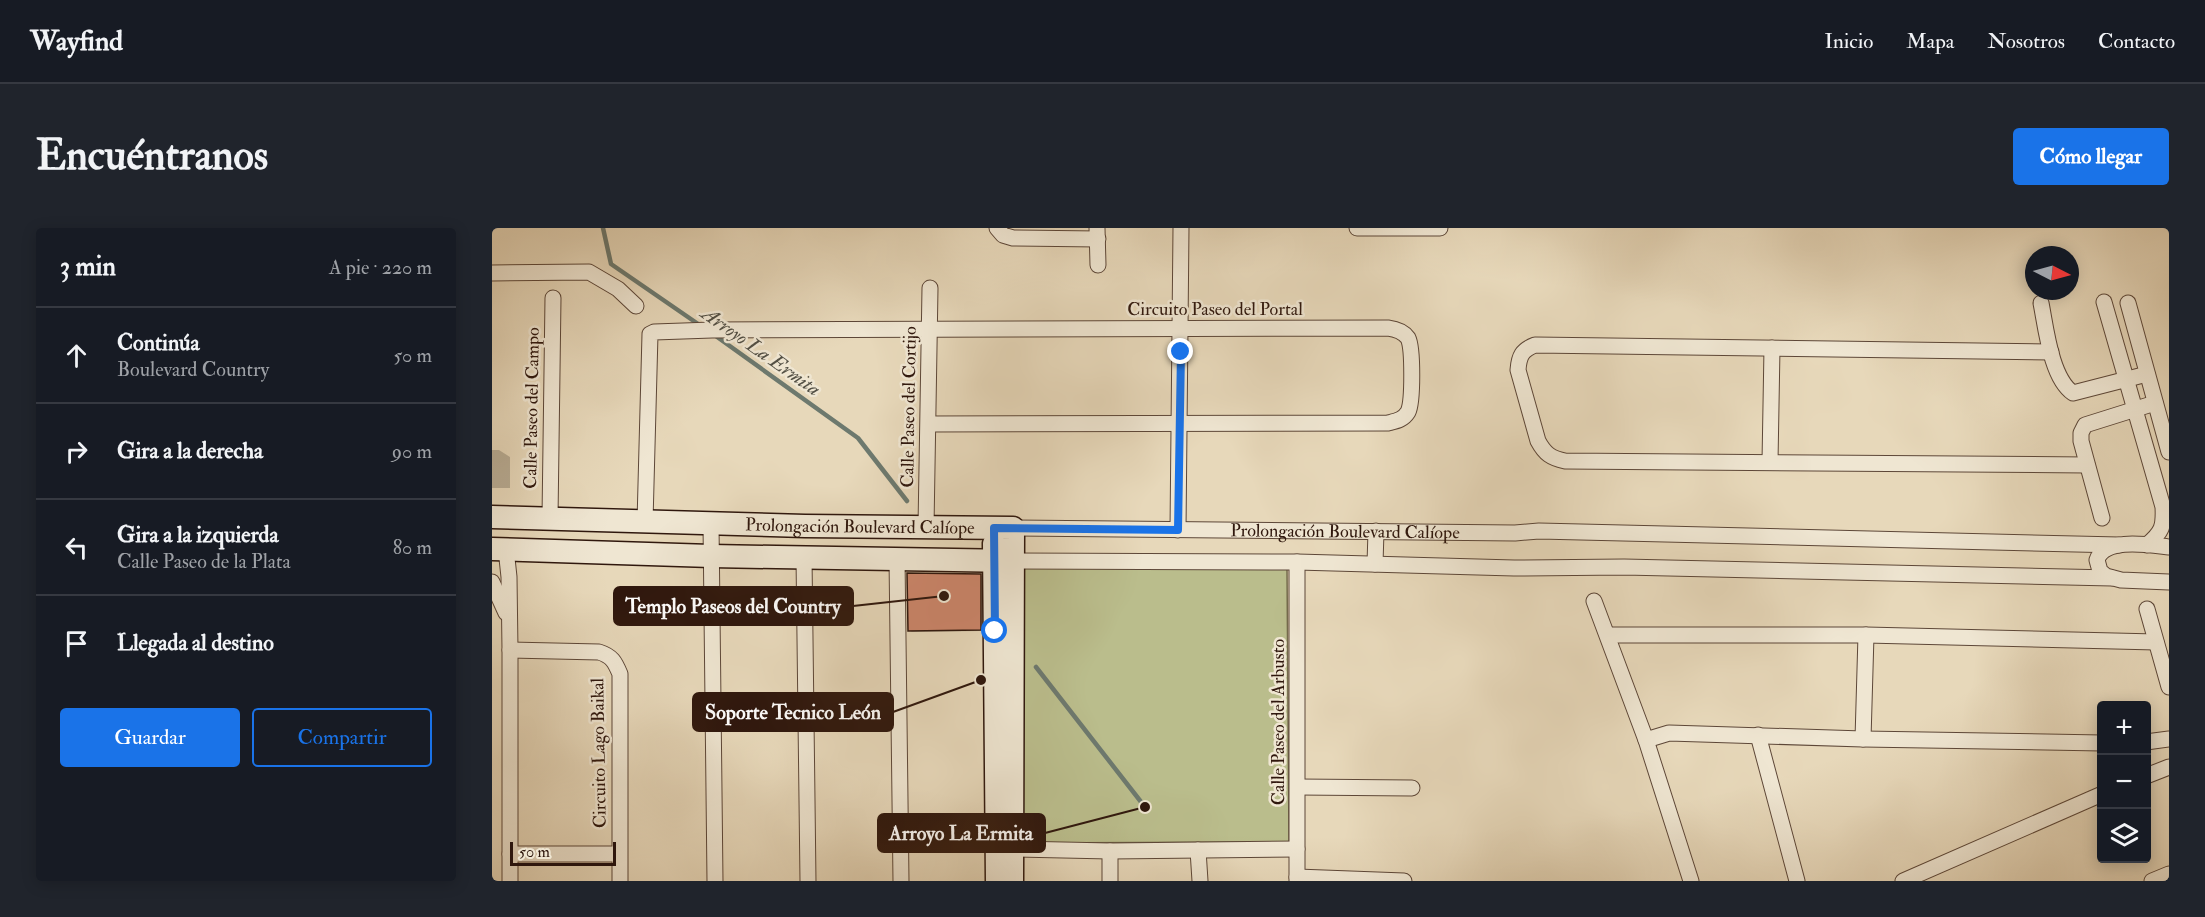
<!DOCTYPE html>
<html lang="es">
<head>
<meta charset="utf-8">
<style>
	:root { --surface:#171b24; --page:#20242c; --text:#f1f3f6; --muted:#9ea1a6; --line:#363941; --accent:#1a73e8 }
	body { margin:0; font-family:"IM FELL Double Pica",serif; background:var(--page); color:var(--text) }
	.controls { position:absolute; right:18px; bottom:18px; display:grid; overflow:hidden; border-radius:6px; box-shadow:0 3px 15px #0003 }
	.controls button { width:54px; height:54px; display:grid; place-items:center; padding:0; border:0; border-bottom:2px solid var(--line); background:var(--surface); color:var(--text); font:30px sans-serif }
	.compass { position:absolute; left:1533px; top:18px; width:54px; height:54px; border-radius:50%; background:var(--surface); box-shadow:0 3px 15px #0003; rotate:96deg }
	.scale { position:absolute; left:18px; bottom:15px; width:106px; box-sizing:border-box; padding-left:6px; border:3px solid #2f170d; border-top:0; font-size:16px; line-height:21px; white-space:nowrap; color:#2f170d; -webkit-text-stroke:4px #efe6d2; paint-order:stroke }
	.stop { position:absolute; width:18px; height:18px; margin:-14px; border:4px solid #1a73e8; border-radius:50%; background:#fff }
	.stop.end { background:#1a73e8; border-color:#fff; box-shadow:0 2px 6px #0008 }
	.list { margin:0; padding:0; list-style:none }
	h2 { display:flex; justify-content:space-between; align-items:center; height:78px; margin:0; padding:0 24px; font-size:26px }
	h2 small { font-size:20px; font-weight:400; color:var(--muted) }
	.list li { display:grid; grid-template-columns:39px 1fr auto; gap:18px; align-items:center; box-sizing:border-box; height:96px; padding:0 24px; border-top:2px solid var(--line) }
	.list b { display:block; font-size:22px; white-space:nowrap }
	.list p { margin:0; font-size:20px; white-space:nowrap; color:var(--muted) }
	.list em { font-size:20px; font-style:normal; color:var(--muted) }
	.actions { display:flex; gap:12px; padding:18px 24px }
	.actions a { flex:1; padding:14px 0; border:2px solid var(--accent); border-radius:6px; text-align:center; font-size:21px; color:var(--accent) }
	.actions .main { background:var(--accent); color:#fff }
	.icon { flex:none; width:33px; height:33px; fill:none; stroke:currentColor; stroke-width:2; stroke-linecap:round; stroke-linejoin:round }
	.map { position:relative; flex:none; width:1677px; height:653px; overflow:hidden; border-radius:6px }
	header { display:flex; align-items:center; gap:36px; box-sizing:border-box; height:84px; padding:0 30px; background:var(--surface); border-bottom:2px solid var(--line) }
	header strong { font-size:28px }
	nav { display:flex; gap:33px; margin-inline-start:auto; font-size:21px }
	.intro { display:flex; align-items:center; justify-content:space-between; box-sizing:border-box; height:144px; padding:0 36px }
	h1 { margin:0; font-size:42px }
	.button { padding:15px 27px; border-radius:6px; background:var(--accent); color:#fff; font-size:21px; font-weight:700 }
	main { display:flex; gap:36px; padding:0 36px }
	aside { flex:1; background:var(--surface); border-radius:6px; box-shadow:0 3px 15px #0003 }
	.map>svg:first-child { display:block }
	.green { fill:#babd8c; stroke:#746a4c; stroke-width:1.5 }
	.shadow { fill:#0003 }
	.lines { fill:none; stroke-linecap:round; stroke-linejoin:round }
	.stream { stroke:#6d796e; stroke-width:4.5 }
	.building { fill:#cb856a; stroke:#2f170d; stroke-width:1.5 }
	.street-casing { stroke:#5d4738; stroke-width:17 }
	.secondary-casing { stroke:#2f170d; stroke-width:25 }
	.street { stroke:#efe6d2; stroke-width:15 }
	.secondary { stroke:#efe6d2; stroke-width:22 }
	.route { stroke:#1a73e8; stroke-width:8 }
	.labels { text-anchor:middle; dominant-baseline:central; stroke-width:5; stroke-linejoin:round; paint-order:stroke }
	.street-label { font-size:18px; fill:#2f170d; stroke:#efe6d2 }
	.water-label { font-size:20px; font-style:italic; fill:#535045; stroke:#efe6d2 }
	.leader { fill:none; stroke:#2f170d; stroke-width:2 }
	.callout-dot { fill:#2f170d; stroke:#efe6d2; stroke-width:2 }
	.callout { fill:#2f170d; stroke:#2f170d; stroke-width:2 }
	.callout-label { font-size:20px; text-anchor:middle; font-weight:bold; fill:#fff }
</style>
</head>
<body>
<header>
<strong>Wayfind</strong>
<nav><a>Inicio</a><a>Mapa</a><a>Nosotros</a><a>Contacto</a></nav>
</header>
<div class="intro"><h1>Encuéntranos</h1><a class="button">Cómo llegar</a></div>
<main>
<aside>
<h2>3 min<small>A pie · 220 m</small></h2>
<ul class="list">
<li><svg class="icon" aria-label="ahead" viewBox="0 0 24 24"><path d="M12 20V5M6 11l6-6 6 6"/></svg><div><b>Continúa</b><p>Boulevard Country</p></div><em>50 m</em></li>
<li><svg class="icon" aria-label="right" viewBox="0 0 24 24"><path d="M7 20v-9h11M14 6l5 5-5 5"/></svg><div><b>Gira a la derecha</b></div><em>90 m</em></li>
<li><svg class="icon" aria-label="left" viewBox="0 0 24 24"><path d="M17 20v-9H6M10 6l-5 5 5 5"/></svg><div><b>Gira a la izquierda</b><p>Calle Paseo de la Plata</p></div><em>80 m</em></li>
<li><svg class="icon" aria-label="arrive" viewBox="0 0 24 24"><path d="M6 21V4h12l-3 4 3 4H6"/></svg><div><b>Llegada al destino</b></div></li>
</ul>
<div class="actions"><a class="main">Guardar</a><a>Compartir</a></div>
</aside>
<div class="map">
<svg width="1677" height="653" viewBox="0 0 1677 653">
	<rect width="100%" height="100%" fill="#e7d8ba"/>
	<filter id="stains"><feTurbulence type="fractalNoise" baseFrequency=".00333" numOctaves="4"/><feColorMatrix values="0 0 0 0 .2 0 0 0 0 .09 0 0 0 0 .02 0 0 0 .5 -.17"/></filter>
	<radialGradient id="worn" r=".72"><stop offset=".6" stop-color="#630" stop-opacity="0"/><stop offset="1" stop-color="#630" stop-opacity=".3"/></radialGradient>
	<!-- green -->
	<path class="green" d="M526 338 795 340 797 614 525 615Z"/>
	<!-- shadow -->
	<path class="shadow" d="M0 222H7L18 229V260H0Z
		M488 347 492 349V403L420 404 417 402Z"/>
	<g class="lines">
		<!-- stream -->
		<path class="stream" d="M111 0 119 36 209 98
			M221 106 366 210 415 273
			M544 439 653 579"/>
	</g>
	<!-- building -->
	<path class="building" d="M415 345 489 346V402L416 403Z"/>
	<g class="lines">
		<defs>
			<g id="street">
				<path d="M505 0 511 7 521 10 606 11"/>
				<path d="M605 0 606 37"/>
				<path d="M865 0H948"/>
				<path d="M0 45 97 44 126 61 144 78"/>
				<path d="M1612 74 1671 279C1672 299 1670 304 1655 317"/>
				<path d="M1549 75C1554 100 1559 150 1581 165L1655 146"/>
				<path d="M1636 75 1677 224"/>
				<path d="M1559 124 1043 117C1030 122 1027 128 1026 142L1046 213C1053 226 1059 230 1073 233L1595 237"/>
				<path d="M1278 234 1280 120"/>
				<path d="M58 290 61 70"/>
				<path d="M1610 290 1589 213V205L1593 197 1663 175"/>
				<path d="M153 294 158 106 162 104 220 102 896 100C904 101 911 103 916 110 921 120 921 174 916 184 911 192 904 193 896 195L437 196"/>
				<path d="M219 296 223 653"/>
				<path d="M434 299 438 60"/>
				<path id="s1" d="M521 300 1023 305 1047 303 1627 317"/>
				<path d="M686 302 689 0"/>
				<path d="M1677 319C1658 317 1612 309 1605 332L1608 343 1614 348 1629 352 1677 354"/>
				<path d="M14 321 17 349 18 422V653"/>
				<path d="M312 329 316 653"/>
				<path d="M405 330 409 653"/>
				<path d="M521 333 805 334 1022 340 1132 339 1620 350"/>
				<path d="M805 334V653"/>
				<path d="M883 336 884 303"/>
				<path d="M0 354 14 385"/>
				<path d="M1102 373 1154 512 1199 653"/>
				<path d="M1655 381 1677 459"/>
				<path d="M1116 407H1374L1664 414"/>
				<path d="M18 422 107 424C120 428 123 434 128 446V653"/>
				<path d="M1266 507 1305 653"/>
				<path d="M1371 511 1374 407"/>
				<path d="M1154 512 1177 505 1371 511 1610 515"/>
				<path d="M1654 514 1677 511"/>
				<path d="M1654 548 1677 539"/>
				<path d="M806 559 920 560"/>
				<path d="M521 621 618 623 805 621"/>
				<path d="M706 622 708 653"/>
				<path d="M618 623V653"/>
				<path d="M18 626H127"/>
				<path d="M805 649 912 653"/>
				<path d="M1411 653 1610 566"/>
				<path d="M1660 653 1677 646"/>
			</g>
			<g id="secondary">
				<path id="s2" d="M0 289 313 298 521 300 520 653"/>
				<path d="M502 316 505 653"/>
				<path d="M0 321 219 328 521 333"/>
			</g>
		</defs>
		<!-- street casing -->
		<use href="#street" class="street-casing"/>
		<!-- secondary casing -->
		<use href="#secondary" class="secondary-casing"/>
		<!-- street -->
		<use href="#street" class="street"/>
		<!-- secondary -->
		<use href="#secondary" class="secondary"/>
	</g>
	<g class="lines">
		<!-- route -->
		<path class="route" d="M503 403 502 300 686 302 689 124"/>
	</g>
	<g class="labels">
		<!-- street labels -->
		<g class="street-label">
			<text x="723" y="81">Circuito Paseo del Portal</text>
			<text transform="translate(417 179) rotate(-89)">Calle Paseo del Cortijo</text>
			<text transform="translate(40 180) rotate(-89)">Calle Paseo del Campo</text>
			<text stroke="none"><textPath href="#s2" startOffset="368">Prolongación Boulevard Calíope</textPath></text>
			<text stroke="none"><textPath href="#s1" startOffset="332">Prolongación Boulevard Calíope</textPath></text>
			<text transform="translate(786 494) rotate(-90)">Calle Paseo del Arbusto</text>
			<text transform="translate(107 525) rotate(-91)">Circuito Lago Baikal</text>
		</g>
		<!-- water labels -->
		<g class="water-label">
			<text transform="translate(269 123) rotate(35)">Arroyo La Ermita</text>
		</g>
	</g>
	<!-- callouts -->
	<path class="leader" d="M452 368L361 378M489 452L401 484M653 579L553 605"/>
	<g class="callout-dot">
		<circle cx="452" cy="368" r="6"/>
		<circle cx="489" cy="452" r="6"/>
		<circle cx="653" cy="579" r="6"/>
	</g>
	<g class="callout">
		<rect x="122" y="359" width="239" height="38" rx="6"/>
		<rect x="201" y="465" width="200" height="38" rx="6"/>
		<rect x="386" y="586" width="167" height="38" rx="6"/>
	</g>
	<g class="callout-label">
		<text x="241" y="385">Templo Paseos del Country</text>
		<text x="301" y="491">Soporte Tecnico León</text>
		<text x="469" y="612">Arroyo La Ermita</text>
	</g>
	<rect width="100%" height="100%" filter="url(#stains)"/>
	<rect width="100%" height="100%" fill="url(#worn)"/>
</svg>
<div class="controls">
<button>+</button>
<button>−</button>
<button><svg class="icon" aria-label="layers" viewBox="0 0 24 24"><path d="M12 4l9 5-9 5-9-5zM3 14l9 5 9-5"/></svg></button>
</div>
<svg class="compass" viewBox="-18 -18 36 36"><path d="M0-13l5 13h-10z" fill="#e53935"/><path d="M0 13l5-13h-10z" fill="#9ea1a6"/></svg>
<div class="scale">50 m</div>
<div class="stop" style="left:503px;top:403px"></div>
<div class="stop end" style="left:689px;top:124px"></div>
</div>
</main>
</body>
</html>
